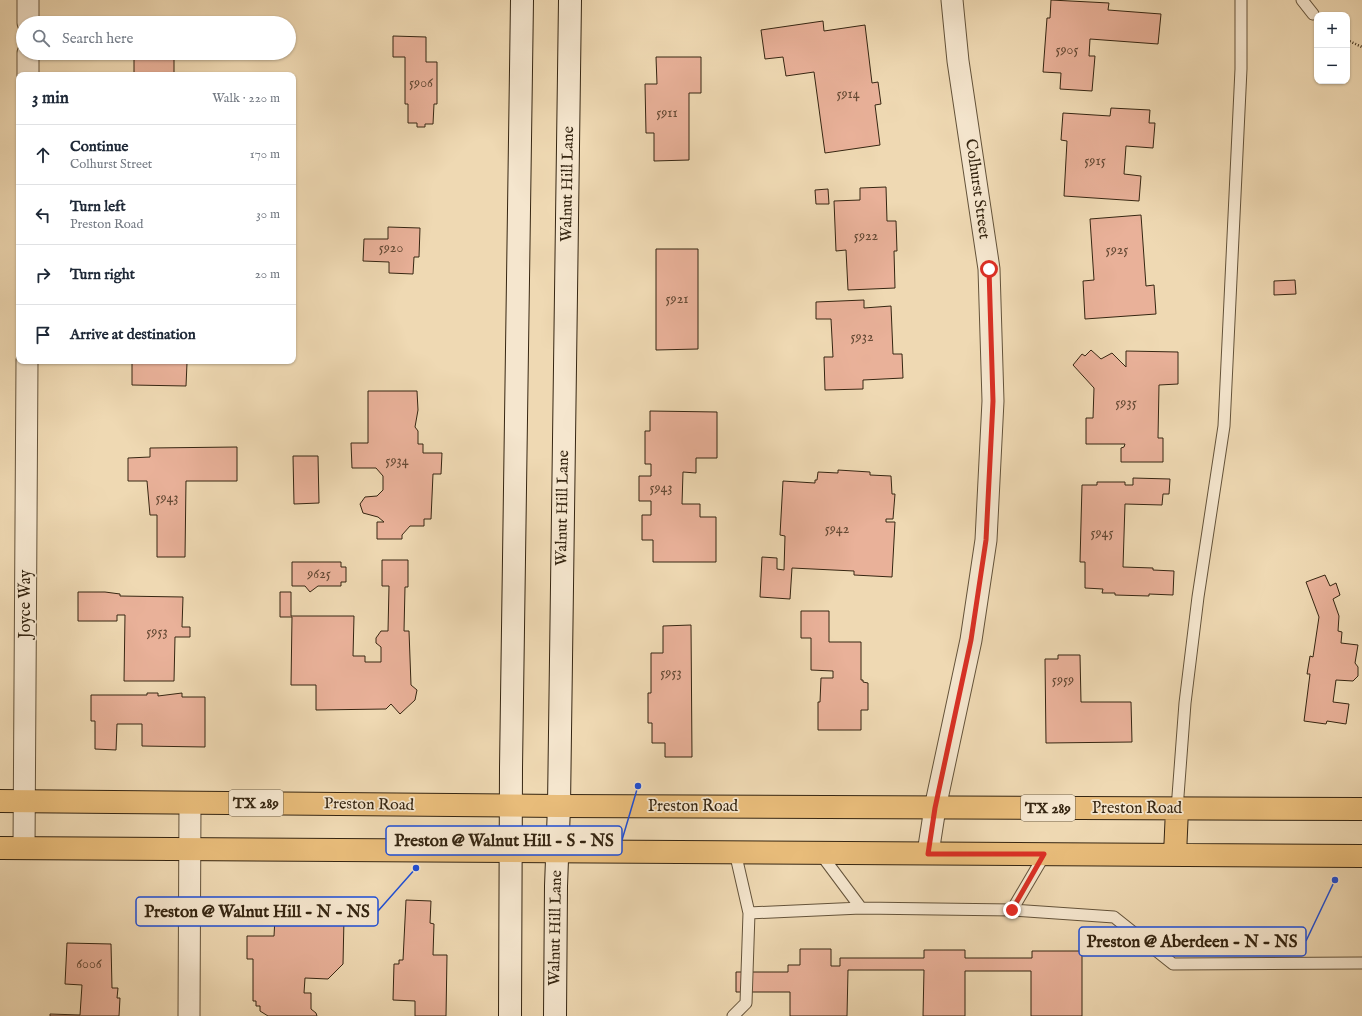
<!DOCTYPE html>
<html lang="en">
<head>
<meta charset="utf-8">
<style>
	:root { --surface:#fff; --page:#f6f6f7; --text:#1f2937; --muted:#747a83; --line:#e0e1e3 }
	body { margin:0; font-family:"IM FELL English",serif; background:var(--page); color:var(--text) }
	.controls { position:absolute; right:12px; top:12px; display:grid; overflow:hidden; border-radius:8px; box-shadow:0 1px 3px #0004 }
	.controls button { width:36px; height:36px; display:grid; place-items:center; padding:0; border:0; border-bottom:1px solid var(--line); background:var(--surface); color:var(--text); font:20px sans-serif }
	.stop { position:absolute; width:12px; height:12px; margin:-9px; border:3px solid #d93025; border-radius:50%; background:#fff }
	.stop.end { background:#d93025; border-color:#fff; box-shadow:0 1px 4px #0008 }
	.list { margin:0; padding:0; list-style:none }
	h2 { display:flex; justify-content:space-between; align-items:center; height:52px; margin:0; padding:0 16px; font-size:17px }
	h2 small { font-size:13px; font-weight:400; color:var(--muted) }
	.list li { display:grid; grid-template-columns:26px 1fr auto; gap:12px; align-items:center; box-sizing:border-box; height:60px; padding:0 16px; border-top:1px solid var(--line) }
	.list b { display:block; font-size:15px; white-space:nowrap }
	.list p { margin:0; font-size:13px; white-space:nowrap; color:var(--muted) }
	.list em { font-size:13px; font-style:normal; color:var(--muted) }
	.icon { flex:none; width:22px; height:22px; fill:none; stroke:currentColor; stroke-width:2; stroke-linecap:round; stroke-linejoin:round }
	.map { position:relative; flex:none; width:1362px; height:1016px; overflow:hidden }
	.search { position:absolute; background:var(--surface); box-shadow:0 1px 3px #0004; left:16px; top:16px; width:280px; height:44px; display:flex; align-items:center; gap:10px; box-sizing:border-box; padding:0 14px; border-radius:22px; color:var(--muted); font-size:15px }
	.panel { position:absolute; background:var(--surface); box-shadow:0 1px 3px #0004; left:16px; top:72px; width:280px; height:292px; border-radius:8px }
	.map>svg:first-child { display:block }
	.building { fill:#e9b199; stroke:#362612 }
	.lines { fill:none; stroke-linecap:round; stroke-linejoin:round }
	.lane-casing { stroke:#64533a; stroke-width:13 }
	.street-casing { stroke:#64533a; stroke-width:23 }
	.secondary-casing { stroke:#362612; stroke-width:24 }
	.primary-casing { stroke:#362612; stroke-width:24 }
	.path { stroke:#362612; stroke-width:2.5; stroke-dasharray:1 2; stroke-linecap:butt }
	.lane { stroke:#f5e6ce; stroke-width:11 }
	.street { stroke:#f5e6ce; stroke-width:21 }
	.secondary { stroke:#f5e6ce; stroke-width:22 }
	.primary { stroke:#e8bc7a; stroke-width:22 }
	.route { stroke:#d93025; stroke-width:5 }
	.labels { text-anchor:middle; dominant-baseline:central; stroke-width:3.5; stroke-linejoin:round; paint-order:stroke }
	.number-label { font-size:14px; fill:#634934 }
	.shield { fill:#f5e6ce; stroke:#6f604a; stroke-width:1 }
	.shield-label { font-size:15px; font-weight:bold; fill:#362612 }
	.street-label { font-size:16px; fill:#362612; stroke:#f5e6ce }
	.leader { fill:none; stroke:#1d4ed8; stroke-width:1.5 }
	.callout-dot { fill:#1d4ed8; stroke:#f5e6ce; stroke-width:1.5 }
	.callout { fill:#f5e6ce; stroke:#1d4ed8; stroke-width:1.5 }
	.callout-label { font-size:17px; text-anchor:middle; font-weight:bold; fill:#362612 }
</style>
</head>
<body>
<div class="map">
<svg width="1362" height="1016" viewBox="0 0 1362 1016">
	<rect width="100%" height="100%" fill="#efd9b3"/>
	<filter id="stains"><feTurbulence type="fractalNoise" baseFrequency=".005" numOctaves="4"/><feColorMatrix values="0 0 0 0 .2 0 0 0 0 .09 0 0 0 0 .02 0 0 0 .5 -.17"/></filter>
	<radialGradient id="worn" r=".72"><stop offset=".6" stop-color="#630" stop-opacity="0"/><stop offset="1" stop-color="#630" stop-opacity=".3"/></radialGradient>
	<!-- building -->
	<path class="building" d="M1051 0 1109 3 1108 10 1161 14 1158 44 1090 39 1089 56H1095L1092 91 1060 89 1061 73 1043 72 1047 18H1050Z
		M823 21 824 31 865 25 872 83 878 82 881 104 875 105 880 145 825 153 814 72 786 76 783 57 765 59 761 30Z
		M393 36 426 37V62H437V104H434L433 124H425V127H417V123H408V104H405V57H393Z
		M107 53H174V75H134V54Z
		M656 57H701V93H689V160L654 161V133H646L645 84H657Z
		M1111 108 1150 110 1149 123H1155L1153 148 1126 146 1124 174 1141 176 1139 201 1064 196 1067 141 1061 140 1063 113 1110 116Z
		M886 187 887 221H896L897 251H894L895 288 848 290 846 250 836 251 834 201 860 200V188Z
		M828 189 829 204H816L815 190Z
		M1141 215 1146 286 1154 285 1156 314 1085 319 1083 281 1094 280 1090 219Z
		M388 227 420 228 419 257H414L413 274 389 273V262L363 261 364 239H388Z
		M656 249H698V349L656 350Z
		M1295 280 1296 294 1274 295V281Z
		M864 300V308L891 306 893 354H902L903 378 863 380V389L825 390 824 357H833L831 319H816V302Z
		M1091 350 1101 359 1112 353 1126 367V351L1178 352V384L1159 385 1158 438H1163V462H1121V448L1124 447 1125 444H1086V418H1093L1094 388 1073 365 1082 354 1085 356Z
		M132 361H170V363H187L186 386 132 385Z
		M368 391H417L418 410 415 427 418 431V444H423V453H442L441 474H433L431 519H424V526H410L402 535V539H377V522H384L378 517 363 513 360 504 365 497 377 496 383 490V476L376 468H352L351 443H368Z
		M650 411 717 412V458H696V473L683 472 682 504H700V517H716V562H653V540H642V515H651V501H639V476H651V464H645V431H650Z
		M237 447V481H186L185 557H157V515H150L147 481H128V458L150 457V448Z
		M293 456H318L319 503 294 504Z
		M838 470 870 472V475L891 476 892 494H895L893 519H886V522H895L892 577 854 575V571L792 568 790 599 760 597 762 557 777 558V569L784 570 785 536 780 535 783 481 815 483V480H817L818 472 838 473Z
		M1133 478 1170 479 1169 494H1163L1162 505 1125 504 1123 567 1153 568V570L1174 571 1173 595 1149 594V596L1115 595V593H1102L1103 589 1085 588V562H1080L1082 485H1097V482H1125V485H1133Z
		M382 560H408V587H405L404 631H409L411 685 417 690 415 700 400 714 391 704 386 709 316 710V685H291L292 617H280V592H291V616H354L353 656H365V662H381V647L376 643V638L381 631H388L389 586H382Z
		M292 562H341V567H346V582H341V586H318L310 592 305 586H292Z
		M1325 575 1330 586 1336 583 1340 595 1333 599 1339 616 1338 631 1342 632 1341 643 1358 645 1355 663 1358 667V676L1353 681 1336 680 1333 702 1349 704 1346 724 1327 721 1326 724 1304 721 1310 674H1307L1310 656 1313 657 1319 617 1306 582Z
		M78 592H105L120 594V596L183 597 182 627H190V637H175L174 681H124L125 615H117V621H78Z
		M801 611H829V642H861V680H863V682L868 683V710H861V730H818V702H820L821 678H833V671L811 670V638H801Z
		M691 625 692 757H665V743H652V723H648V693H651V653H663V626Z
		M1058 655H1080L1081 702H1131L1132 742 1046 743 1045 659H1058Z
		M147 693H158V696L182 693V697H205V747L142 746V724H117L116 750 95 749V721H91V695H147Z
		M406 900 431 901 430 923 434 924 433 955H447L446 1016H415V1001L393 1000 394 964H399V960H403Z
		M275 917 344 918 343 964 328 979 305 978 304 993H311V1009L316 1013 317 1016H268L260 1011V1006H256V1001H253V959H247V936H274Z
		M67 943 111 944 112 988H118L117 998H120L119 1016H50V1014L80 1015 82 985 65 984Z
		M800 949H831V966H840V958H924V950H965V958H1032V951H1082V1016H1031V971H965V1016H923L924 970H848L847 1016H790V992H736V972H788V965H800Z"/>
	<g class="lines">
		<defs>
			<path id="lane" d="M1302 0 1313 14
				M1177 809 1185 703 1198 597 1224 426 1241 69V0
				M861 908 1012 910 1045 854
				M1012 910 1114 917 1173 964 1362 963
				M749 913 861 908 820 853
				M733 1016 746 1003 749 913 735 852"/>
			<path id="street" d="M28 23V0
				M28 75V53
				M24 848 27 361
				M928 853 935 808 971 640 986 540 993 401 989 269 958 61 952 0
				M189 1016 190 803"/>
			<path id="secondary" d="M510 1016 511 768 522 0
				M555 1016 556 886 559 806 570 0"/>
			<path id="primary" d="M0 801 559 806 1362 809
				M0 848 1362 856
				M1175 855 1177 809"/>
		</defs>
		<!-- lane casing -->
		<use href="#lane" class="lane-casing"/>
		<!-- street casing -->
		<use href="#street" class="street-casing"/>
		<!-- secondary casing -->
		<use href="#secondary" class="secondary-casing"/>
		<!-- primary casing -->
		<use href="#primary" class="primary-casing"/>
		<!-- path -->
		<path class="path" d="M1347 40 1362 47"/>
		<!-- lane -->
		<use href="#lane" class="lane"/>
		<!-- street -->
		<use href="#street" class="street"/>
		<!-- secondary -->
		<use href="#secondary" class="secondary"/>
		<!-- primary -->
		<use href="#primary" class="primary"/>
	</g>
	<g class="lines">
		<!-- route -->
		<path class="route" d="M989 269 993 401 986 540 971 640 935 808 928 854H1044L1012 910"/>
	</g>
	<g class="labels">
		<!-- number labels -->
		<g class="number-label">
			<text x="1067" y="50">5905</text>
			<text x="421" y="83">5906</text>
			<text x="848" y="94">5914</text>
			<text x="667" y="113">5911</text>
			<text x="1095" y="161">5915</text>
			<text x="866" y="236">5922</text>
			<text x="391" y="248">5920</text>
			<text x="1117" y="250">5925</text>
			<text x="677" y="299">5921</text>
			<text x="862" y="337">5932</text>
			<text x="1126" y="403">5935</text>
			<text x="397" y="461">5934</text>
			<text x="661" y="488">5943</text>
			<text x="167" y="498">5943</text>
			<text x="837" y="529">5942</text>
			<text x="1102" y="533">5945</text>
			<text x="319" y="574">9625</text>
			<text x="157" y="632">5953</text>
			<text x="671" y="673">5953</text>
			<text x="1063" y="680">5959</text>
			<text x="89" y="964">6006</text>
		</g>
		<!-- shield labels -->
		<g class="shield">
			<rect x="229" y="790" width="54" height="26" rx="3"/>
			<rect x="1021" y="795" width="54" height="26" rx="3"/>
		</g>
		<g class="shield-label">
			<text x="256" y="803">TX 289</text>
			<text x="1048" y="808">TX 289</text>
		</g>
		<!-- street labels -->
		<g class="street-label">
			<text transform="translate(568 184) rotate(-89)">Walnut Hill Lane</text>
			<text transform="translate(977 189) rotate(82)">Colhurst Street</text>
			<text transform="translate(563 508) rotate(-89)">Walnut Hill Lane</text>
			<text transform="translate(26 604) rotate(-90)">Joyce Way</text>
			<text transform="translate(369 805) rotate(1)">Preston Road</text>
			<text x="693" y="807">Preston Road</text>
			<text x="1137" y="809">Preston Road</text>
			<text transform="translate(556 928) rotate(-89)">Walnut Hill Lane</text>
		</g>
	</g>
	<!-- callouts -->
	<path class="leader" d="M638 786L622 840M416 868L378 911M1335 880L1306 941"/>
	<g class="callout-dot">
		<circle cx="638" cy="786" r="4"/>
		<circle cx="416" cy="868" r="4"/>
		<circle cx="1335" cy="880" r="4"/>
	</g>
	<g class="callout">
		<rect x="386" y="826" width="236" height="29" rx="4"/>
		<rect x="136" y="897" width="242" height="29" rx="4"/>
		<rect x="1079" y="927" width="227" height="29" rx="4"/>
	</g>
	<g class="callout-label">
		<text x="504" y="846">Preston @ Walnut Hill - S - NS</text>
		<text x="257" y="917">Preston @ Walnut Hill - N - NS</text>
		<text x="1192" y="947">Preston @ Aberdeen - N - NS</text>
	</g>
	<rect width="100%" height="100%" filter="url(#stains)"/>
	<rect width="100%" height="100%" fill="url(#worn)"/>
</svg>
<div class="controls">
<button>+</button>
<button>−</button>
</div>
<div class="stop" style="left:989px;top:269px"></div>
<div class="stop end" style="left:1012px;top:910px"></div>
<div class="search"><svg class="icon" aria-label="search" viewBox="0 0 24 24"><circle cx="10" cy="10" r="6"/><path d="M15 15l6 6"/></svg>Search here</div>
<section class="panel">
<h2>3 min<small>Walk · 220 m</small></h2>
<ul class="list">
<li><svg class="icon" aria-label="ahead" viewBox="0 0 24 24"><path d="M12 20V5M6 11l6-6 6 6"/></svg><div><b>Continue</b><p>Colhurst Street</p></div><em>170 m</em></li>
<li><svg class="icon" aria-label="left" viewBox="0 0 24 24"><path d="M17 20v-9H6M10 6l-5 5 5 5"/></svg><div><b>Turn left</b><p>Preston Road</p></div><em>30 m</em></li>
<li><svg class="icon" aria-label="right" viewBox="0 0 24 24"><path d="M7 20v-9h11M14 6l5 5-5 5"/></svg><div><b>Turn right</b></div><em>20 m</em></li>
<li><svg class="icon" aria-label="arrive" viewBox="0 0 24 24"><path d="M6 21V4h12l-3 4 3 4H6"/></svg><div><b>Arrive at destination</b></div></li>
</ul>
</section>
</div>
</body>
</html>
